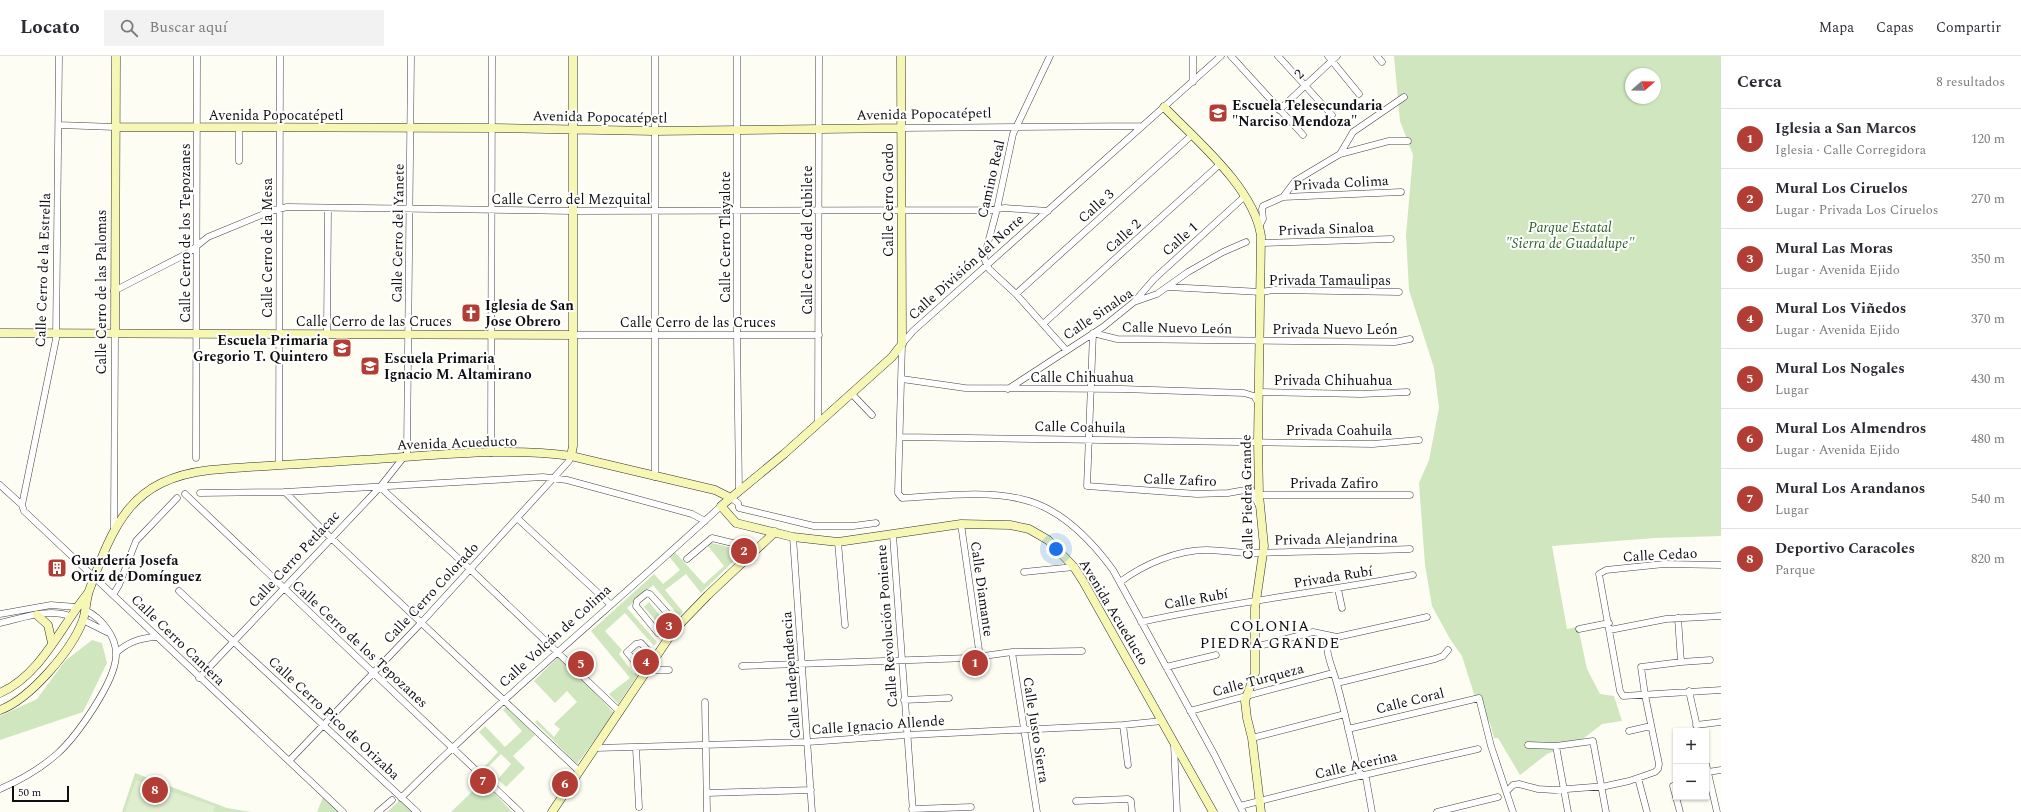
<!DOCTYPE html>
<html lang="es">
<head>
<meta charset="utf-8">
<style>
	:root { --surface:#fff; --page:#f2f2f3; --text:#2b2b33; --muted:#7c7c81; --line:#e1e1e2; --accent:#b23d35 }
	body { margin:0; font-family:Spectral,serif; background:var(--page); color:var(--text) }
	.controls { position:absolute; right:12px; bottom:12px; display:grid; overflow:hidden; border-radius:0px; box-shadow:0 1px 3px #0004 }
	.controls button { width:36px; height:36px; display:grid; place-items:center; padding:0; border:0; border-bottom:1px solid var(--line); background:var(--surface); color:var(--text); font:20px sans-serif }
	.compass { position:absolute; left:1625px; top:12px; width:36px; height:36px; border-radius:50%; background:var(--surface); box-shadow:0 1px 3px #0004; rotate:70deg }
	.scale { position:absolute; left:12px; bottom:10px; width:57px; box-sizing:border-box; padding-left:4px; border:2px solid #0f0f0f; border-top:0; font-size:11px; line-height:14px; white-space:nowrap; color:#0f0f0f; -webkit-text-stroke:3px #fff; paint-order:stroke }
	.you { position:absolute; left:1056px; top:493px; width:14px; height:14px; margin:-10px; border:3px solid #fff; border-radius:50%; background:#1a73e8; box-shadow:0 0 0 6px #1a73e833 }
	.badge { display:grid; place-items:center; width:26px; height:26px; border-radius:50%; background:var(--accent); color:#fff; font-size:13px; font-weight:700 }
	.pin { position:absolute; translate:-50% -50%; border:2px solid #fff; box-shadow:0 1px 4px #0006 }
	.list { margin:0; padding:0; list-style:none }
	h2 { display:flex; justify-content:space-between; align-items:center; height:52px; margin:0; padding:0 16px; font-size:17px }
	h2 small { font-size:13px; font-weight:400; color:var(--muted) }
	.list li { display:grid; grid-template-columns:26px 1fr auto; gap:12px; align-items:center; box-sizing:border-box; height:60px; padding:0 16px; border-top:1px solid var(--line) }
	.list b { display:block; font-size:15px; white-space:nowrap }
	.list p { margin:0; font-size:13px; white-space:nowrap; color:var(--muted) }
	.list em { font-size:13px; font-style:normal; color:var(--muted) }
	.icon { flex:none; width:22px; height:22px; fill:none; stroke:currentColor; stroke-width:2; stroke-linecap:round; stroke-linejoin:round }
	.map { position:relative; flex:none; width:1721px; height:756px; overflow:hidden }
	header { display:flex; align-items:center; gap:24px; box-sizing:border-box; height:56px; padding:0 20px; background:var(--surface); border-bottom:1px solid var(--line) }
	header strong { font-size:19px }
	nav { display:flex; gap:22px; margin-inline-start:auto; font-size:14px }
	.search { width:280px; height:36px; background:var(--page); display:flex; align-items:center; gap:10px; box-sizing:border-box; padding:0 14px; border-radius:0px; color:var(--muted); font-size:15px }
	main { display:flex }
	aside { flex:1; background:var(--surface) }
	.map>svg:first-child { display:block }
	.green { fill:#cfe6bf; fill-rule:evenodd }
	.pitch { fill:#e0eed0 }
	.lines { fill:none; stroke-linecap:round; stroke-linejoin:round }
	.street-casing { stroke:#424242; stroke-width:7 }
	.secondary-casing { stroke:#313131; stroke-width:9 }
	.street { stroke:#fff; stroke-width:6 }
	.secondary { stroke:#f7f7b5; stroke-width:8 }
	.labels { text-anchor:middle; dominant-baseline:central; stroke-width:4; stroke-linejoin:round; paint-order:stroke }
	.street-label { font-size:14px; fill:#0f0f0f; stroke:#fff }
	.poi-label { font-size:14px; font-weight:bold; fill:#0f0f0f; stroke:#fff; text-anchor:start }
	.park-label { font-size:14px; font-style:italic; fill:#2b6126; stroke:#fff }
	.neighbourhood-label { font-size:15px; letter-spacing:1px; fill:#0f0f0f; stroke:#fff }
</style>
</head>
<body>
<header>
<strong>Locato</strong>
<div class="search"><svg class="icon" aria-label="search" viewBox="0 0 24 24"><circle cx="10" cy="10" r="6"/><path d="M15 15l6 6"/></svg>Buscar aquí</div>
<nav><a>Mapa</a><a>Capas</a><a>Compartir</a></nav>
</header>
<main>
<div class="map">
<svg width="1721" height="756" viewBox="0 0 1721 756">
	<rect width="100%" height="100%" fill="#fefdf3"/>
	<!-- green -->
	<path class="green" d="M1394 0H1721V480L1655 482 1552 490 1567 573 1578 571 1587 613 1600 638 1614 640 1622 665 1602 668 1580 685 1547 698 1520 719 1498 682H1494L1490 667 1475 641 1462 600 1450 583 1432 550 1425 509 1419 427 1429 404 1439 352 1434 312 1409 234 1406 179 1413 99 1400 65ZM1631 18H1655V42H1631Z
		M712 487 744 495 701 537 686 518 665 534 683 556 679 560 653 529 627 552 657 586 654 590 625 557 605 575 622 594 619 598 634 618 644 608 635 596 636 594 646 606 648 604 618 648 609 638 630 622 591 575 654 518 663 528 680 514 668 499 673 494 704 528 724 510 708 490Z
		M649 546 669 570 665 575 644 551Z
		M92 584 102 587 107 607 83 656 0 684V660L37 643 65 605Z
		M560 599 614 657 577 708 535 666 537 664 554 681 560 673 554 668 577 646 567 635 555 647 534 625Z
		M507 650 535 679 513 700 525 712 506 731 498 723 511 708 501 698 487 712H483L498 696 479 676 485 670 505 691 522 675 503 654Z
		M135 717 227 752 251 756H122Z
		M483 725 512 756H451Z
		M323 741 340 756H317Z
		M400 744 414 756H387Z"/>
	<!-- pitch -->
	<path class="pitch" d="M136 724 215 750 213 756H125Z"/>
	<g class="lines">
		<defs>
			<path id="street" d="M655 0V421
				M737 0V279L739 435
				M1050 0 1013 78 997 153 984 202 989 213 1016 238 1066 294
				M1221 0 913 275 902 288 898 437 902 442C940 440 985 434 1021 443 1059 451 1091 484 1113 514L1214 698 1243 756
				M1231 0 1303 79
				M1278 0 1332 59
				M1328 0 1359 38
				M1377 0 1382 6
				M1193 26V0
				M1279 54 1337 0
				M59 69 115 71
				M239 71V105
				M901 72 1142 70
				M1340 98 1353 76 1404 41
				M1283 141 1401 136
				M1259 171 1263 163 1262 153 1263 150 1283 141 1295 125 1340 98 1389 85H1408
				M1261 187 1391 183
				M1168 231 1261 236 1274 234 1399 236
				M114 235 188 197 208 181 271 155 287 151 574 155 989 154 1005 152 1048 155
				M1016 238 1192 79
				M1135 245 1154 223 1245 140
				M1043 268 1219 109
				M327 277 328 152
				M573 279H819
				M902 323 965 332 1122 333 1244 337 1254 340 1258 346
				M1008 333 1103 271 1134 246 1157 238 1188 216 1223 196 1246 186
				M1259 336 1361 338 1407 336
				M852 338 872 359
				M818 368 819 0
				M901 381 1373 388 1419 384
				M491 397 492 0
				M196 402 197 0
				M279 408 280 0
				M0 429 22 449 24 455 343 756
				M380 431 470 513 620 656
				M285 436 330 481 579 715
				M200 437 285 436 543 421 567 424 692 458 705 465
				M185 438 520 756
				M1259 439H1410
				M731 442 738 447 739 452 814 470H853L876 467
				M22 449 56 283 59 0
				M1259 450 1251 433 1228 437 1197 438 1087 430 1093 277 1117 283 1395 286 1410 283
				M517 462 610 548
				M961 468 980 601
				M114 473 115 278
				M893 479 913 756
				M793 481 812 756
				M838 486 845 569
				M687 503 712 482 757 493
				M1721 509 1664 508 1606 514 1599 518 1620 635 1623 640 1721 634
				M1024 516 1074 511
				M1120 526C1144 508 1177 494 1207 494 1224 494 1241 498 1258 497 1309 495 1360 495 1410 493
				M1338 533 1342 552
				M179 535 417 756
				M113 539 119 529 136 485 177 442
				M0 558 51 549 76 551
				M1678 562 1681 606
				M83 564 107 576
				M1141 566C1231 546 1323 536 1413 519
				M0 567C23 562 47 552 70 560
				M1579 573 1609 567
				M1610 574 1666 563 1721 560
				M658 577 636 550 637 545 647 537 650 538 678 569
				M1328 580C1324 596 1333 612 1337 628 1345 656 1351 686 1358 715L1366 722 1372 756
				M1255 591 1313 576 1337 581 1427 561
				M1012 596 1037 756
				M116 597C128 586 140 582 156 581
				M742 610 969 602 1012 596 1082 595
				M1166 611 1216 599
				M640 612 627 596 636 588 641 587 655 602
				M648 614H669
				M199 622 380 431 407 397 411 0
				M1337 627 1435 603 1443 600 1448 594
				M1689 635 1698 675
				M904 644 949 642
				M705 646 707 756
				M1190 655 1333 617
				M1123 669 1128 709
				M1696 669 1721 666
				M1348 673 1479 642 1491 690 1513 756
				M1629 675 1651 670
				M1252 682 1345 658
				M1174 688 1177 756
				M1528 689 1556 690 1593 685 1606 756
				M1556 690 1568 756
				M596 692 808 686 907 679 1123 669 1162 665
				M636 692 639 751
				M289 705 421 567 569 405 571 400
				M1706 708 1717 756
				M1708 716 1721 714
				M1638 722 1647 756
				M1673 730 1680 756
				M0 733C21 724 40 713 57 698 77 680 115 626 116 600 117 580 101 562 85 554
				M1507 735 1513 729 1519 728 1538 733 1554 734 1606 730 1629 725 1655 716 1658 713 1659 708 1645 639 1641 611 1681 606 1710 604
				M707 737 811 734
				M401 742C503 640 615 548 721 450
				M1076 745 1128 743 1131 745 1132 756
				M1240 750 1351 722 1478 693
				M912 753 971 751
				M378 756 392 744
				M1437 756 1498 741"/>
			<path id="secondary" d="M901 0 902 288 892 301 784 398 721 450 736 467 793 481 838 486 961 468 1010 469 1029 473 1048 484 1074 511 1083 525 1213 756
				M1164 51C1197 85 1254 132 1261 180L1258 386 1259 439 1264 490 1255 552V617L1245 645 1247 662 1252 682 1261 756
				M115 71 491 72 654 75 901 72
				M0 277 573 279
				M115 278 116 0
				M571 400 573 390V0
				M37 559 48 569 52 587
				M0 637C41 619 61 570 88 537
				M0 654C30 643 72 594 83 564 86 555 86 544 89 535 114 467 131 423 210 414 266 409 321 407 377 403 440 399 509 391 571 400L715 434 731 442
				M552 756 674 574 708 539 775 476"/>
		</defs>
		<!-- street casing -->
		<use href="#street" class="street-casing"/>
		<!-- secondary casing -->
		<use href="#secondary" class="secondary-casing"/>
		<!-- street -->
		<use href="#street" class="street"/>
		<!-- secondary -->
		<use href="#secondary" class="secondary"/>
	</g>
	<!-- icons -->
	<defs>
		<symbol id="school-square" viewBox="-11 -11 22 22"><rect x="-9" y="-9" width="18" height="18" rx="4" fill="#b23d35" stroke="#fff"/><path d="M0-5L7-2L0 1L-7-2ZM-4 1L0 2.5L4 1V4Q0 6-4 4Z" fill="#fff"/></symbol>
		<symbol id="church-square" viewBox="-11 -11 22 22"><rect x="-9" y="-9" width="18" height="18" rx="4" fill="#b23d35" stroke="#fff"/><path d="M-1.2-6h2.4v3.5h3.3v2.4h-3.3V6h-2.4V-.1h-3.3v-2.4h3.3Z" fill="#fff"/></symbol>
		<symbol id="building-square" viewBox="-11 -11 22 22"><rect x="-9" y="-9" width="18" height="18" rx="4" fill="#b23d35" stroke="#fff"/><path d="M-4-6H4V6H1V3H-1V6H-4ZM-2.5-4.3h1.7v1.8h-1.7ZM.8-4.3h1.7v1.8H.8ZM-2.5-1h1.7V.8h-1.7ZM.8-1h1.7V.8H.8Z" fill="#fff"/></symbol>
	</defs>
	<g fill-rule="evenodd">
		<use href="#school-square" x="1207" y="46" width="22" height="22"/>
		<use href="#church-square" x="460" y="246" width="22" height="22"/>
		<use href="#school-square" x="331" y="281" width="22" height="22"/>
		<use href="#school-square" x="359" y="299" width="22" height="22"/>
		<use href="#building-square" x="46" y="501" width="22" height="22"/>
	</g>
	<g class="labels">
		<!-- street labels -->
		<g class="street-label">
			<text transform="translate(1299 18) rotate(-43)">2</text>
			<text transform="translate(924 58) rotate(-1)">Avenida Popocatépetl</text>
			<text x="276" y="59">Avenida Popocatépetl</text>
			<text transform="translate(600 61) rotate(1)">Avenida Popocatépetl</text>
			<text transform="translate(991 123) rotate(-77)">Camino Real</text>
			<text transform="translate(1341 127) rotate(-3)">Privada Colima</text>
			<text x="571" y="143">Calle Cerro del Mezquital</text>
			<text transform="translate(888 144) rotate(-90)">Calle Cerro Gordo</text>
			<text transform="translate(1096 150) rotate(-42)">Calle 3</text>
			<text transform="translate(1326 173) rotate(-2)">Privada Sinaloa</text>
			<text transform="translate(185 177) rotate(-90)">Calle Cerro de los Tepozanes</text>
			<text transform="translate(398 177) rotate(-89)">Calle Cerro del Yanete</text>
			<text transform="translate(1123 180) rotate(-42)">Calle 2</text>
			<text transform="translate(725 181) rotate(-90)">Calle Cerro Tlayalote</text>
			<text transform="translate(1180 183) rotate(-42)">Calle 1</text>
			<text transform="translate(807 184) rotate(-90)">Calle Cerro del Cubilete</text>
			<text transform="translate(267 192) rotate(-90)">Calle Cerro de la Mesa</text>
			<text transform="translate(966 211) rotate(-42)">Calle División del Norte</text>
			<text transform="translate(43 214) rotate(-88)">Calle Cerro de la Estrella</text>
			<text x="1330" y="224">Privada Tamaulipas</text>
			<text transform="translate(101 236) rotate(-90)">Calle Cerro de las Palomas</text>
			<text transform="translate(1098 258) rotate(-34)">Calle Sinaloa</text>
			<text x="374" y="265">Calle Cerro de las Cruces</text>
			<text x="698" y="266">Calle Cerro de las Cruces</text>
			<text transform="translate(1177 272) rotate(1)">Calle Nuevo León</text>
			<text x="1335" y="273">Privada Nuevo León</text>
			<text x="1082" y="321">Calle Chihuahua</text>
			<text x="1333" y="324">Privada Chihuahua</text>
			<text transform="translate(1080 371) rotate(1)">Calle Coahuila</text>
			<text x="1339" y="374">Privada Coahuila</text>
			<text transform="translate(457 387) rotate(-2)">Avenida Acueducto</text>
			<text transform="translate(1180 424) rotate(2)">Calle Zafiro</text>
			<text x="1334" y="427">Privada Zafiro</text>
			<text transform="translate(1247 441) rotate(-91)">Calle Piedra Grande</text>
			<text transform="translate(1336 483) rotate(-1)">Privada Alejandrina</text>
			<text transform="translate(1660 499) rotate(-3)">Calle Cedao</text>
			<text transform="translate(294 503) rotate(-47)">Calle Cerro Petlacac</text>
			<text transform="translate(1333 521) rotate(-9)">Privada Rubí</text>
			<text transform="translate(982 533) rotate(82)">Calle Diamante</text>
			<text transform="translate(431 537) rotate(-47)">Calle Cerro Colorado</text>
			<text transform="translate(1196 543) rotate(-10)">Calle Rubí</text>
			<text transform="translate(1114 556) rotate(59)">Avenida Acueducto</text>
			<text transform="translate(887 570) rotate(-94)">Calle Revolución Poniente</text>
			<text transform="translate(555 580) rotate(-42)">Calle Volcán de Colima</text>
			<text transform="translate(178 584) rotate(44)">Calle Cerro Cantera</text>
			<text transform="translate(360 588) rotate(43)">Calle Cerro de los Tepozanes</text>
			<text transform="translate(791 619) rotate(-94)">Calle Independencia</text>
			<text transform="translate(1258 624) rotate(-15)">Calle Turqueza</text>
			<text transform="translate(1410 645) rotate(-14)">Calle Coral</text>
			<text transform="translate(334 662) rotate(43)">Calle Cerro Pico de Orizaba</text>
			<text transform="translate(878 669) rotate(-4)">Calle Ignacio Allende</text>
			<text transform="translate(1036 674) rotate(81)">Calle Justo Sierra</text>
			<text transform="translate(1356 709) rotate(-13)">Calle Acerina</text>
		</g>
		<!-- poi labels -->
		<g class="poi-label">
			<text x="1232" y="49">Escuela Telesecundaria<tspan x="1232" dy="16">"Narciso Mendoza"</tspan></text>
			<text x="485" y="249">Iglesia de San<tspan x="485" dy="16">Jose Obrero</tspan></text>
			<text x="328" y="284" text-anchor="end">Escuela Primaria<tspan x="328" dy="16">Gregorio T. Quintero</tspan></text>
			<text x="384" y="302">Escuela Primaria<tspan x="384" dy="16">Ignacio M. Altamirano</tspan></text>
			<text x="71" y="504">Guardería Josefa<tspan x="71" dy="16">Ortiz de Domínguez</tspan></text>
		</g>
		<!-- park labels -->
		<g class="park-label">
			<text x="1570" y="171">Parque Estatal<tspan x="1570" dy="16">"Sierra de Guadalupe"</tspan></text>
		</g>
		<!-- neighbourhood labels -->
		<g class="neighbourhood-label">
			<text x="1270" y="570">COLONIA<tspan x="1270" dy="17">PIEDRA GRANDE</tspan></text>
		</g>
	</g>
</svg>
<div class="controls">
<button>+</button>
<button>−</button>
</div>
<svg class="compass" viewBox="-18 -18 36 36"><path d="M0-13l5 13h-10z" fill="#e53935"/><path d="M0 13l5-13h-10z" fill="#7c7c81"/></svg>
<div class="scale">50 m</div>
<div class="you"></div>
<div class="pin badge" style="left:975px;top:607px">1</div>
<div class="pin badge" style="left:744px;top:495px">2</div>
<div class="pin badge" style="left:669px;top:570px">3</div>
<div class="pin badge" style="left:646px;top:606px">4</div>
<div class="pin badge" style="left:581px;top:608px">5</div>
<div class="pin badge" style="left:565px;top:728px">6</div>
<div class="pin badge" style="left:483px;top:725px">7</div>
<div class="pin badge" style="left:155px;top:734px">8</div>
</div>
<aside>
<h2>Cerca<small>8 resultados</small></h2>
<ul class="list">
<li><span class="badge">1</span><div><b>Iglesia a San Marcos</b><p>Iglesia · Calle Corregidora</p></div><em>120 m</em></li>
<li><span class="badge">2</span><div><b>Mural Los Ciruelos</b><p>Lugar · Privada Los Ciruelos</p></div><em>270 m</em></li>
<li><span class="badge">3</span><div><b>Mural Las Moras</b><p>Lugar · Avenida Ejido</p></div><em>350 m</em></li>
<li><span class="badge">4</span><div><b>Mural Los Viñedos</b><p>Lugar · Avenida Ejido</p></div><em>370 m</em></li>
<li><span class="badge">5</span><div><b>Mural Los Nogales</b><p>Lugar</p></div><em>430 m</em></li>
<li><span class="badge">6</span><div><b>Mural Los Almendros</b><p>Lugar · Avenida Ejido</p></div><em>480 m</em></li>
<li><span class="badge">7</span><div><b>Mural Los Arandanos</b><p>Lugar</p></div><em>540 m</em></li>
<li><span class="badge">8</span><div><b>Deportivo Caracoles</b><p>Parque</p></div><em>820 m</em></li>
</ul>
</aside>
</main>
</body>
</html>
